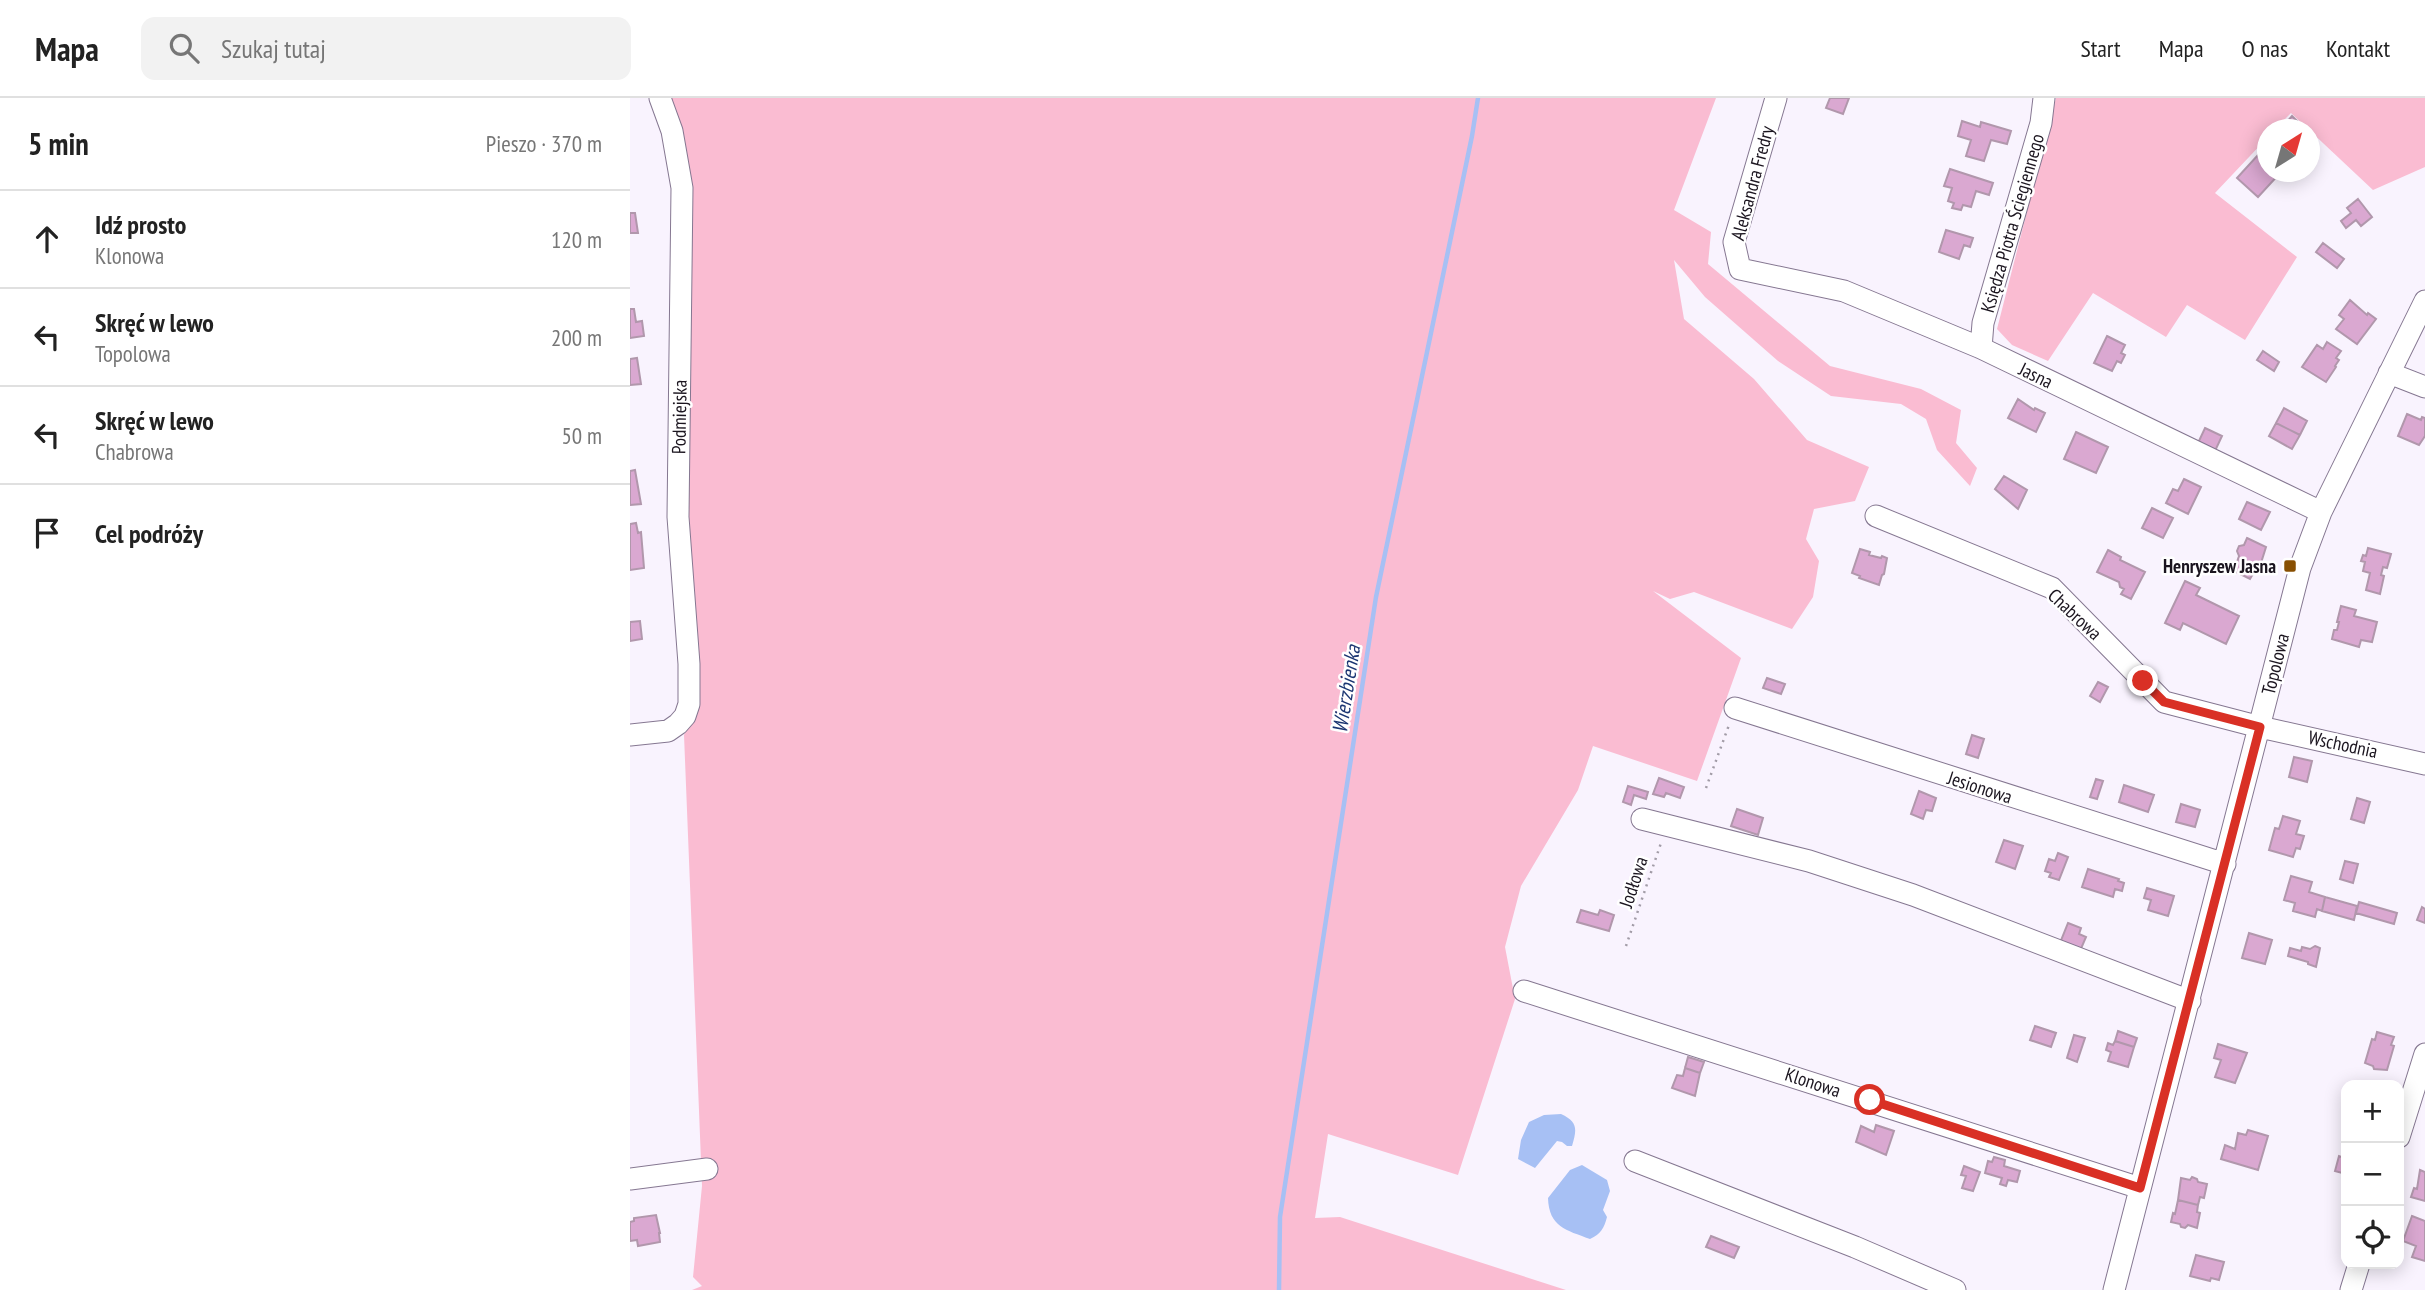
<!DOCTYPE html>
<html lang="pl">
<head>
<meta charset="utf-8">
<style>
	:root { --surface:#fff; --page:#f2f2f2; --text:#222; --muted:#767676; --line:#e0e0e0 }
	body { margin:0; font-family:"PT Sans Narrow",sans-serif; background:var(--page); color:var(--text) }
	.controls { position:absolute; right:21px; bottom:21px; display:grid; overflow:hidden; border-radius:14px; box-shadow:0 4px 18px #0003 }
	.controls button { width:63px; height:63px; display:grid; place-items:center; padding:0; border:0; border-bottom:2px solid var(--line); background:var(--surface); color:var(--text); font:35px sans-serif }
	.compass { position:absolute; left:1627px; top:21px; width:63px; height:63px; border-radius:50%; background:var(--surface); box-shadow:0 4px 18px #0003; rotate:37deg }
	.stop { position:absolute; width:21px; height:21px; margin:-16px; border:5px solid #d93025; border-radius:50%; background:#fff }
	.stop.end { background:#d93025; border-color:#fff; box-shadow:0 2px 7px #0008 }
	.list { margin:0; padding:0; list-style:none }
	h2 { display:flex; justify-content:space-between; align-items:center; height:91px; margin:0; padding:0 28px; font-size:30px }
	h2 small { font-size:23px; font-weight:400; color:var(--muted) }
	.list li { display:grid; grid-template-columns:46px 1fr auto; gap:21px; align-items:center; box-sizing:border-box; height:98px; padding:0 28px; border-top:2px solid var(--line) }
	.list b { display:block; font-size:26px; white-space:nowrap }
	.list p { margin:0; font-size:23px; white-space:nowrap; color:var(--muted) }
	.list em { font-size:23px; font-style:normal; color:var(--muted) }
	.icon { flex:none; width:38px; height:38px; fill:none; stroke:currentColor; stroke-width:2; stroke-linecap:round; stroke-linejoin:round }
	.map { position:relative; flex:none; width:1795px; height:1192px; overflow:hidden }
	header { display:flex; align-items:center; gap:42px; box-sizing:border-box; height:98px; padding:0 35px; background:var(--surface); border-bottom:2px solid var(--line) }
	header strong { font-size:33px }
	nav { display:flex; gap:38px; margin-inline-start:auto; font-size:24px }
	.search { width:490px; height:63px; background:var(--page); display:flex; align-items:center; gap:18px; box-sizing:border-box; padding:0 24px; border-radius:14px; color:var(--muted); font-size:26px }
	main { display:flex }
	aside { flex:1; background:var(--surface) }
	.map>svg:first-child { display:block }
	.green { fill:#fabcd2 }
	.water { fill:#a7c0f4 }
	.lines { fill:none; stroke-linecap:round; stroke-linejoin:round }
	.stream { stroke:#a7c0f4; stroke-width:4.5 }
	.building { fill:#daa8d1; stroke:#b197ac; stroke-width:2 }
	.minor-casing { stroke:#857791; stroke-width:23 }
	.path { stroke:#a29ca7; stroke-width:2.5; stroke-dasharray:2 5; stroke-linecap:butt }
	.minor { stroke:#fff; stroke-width:21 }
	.route { stroke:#d93025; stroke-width:9 }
	.poi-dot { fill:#884f02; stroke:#fff; stroke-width:2.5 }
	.labels { text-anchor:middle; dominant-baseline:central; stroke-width:5; stroke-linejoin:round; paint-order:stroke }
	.street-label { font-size:19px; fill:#1b151f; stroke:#fff }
	.poi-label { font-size:19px; font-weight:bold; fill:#1b151f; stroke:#fff; text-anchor:end }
	.water-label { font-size:21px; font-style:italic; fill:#1c3672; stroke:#fff }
</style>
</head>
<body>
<header>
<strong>Mapa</strong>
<div class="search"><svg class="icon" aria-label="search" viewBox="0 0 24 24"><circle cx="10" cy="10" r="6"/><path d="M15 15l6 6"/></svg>Szukaj tutaj</div>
<nav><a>Start</a><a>Mapa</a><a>O nas</a><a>Kontakt</a></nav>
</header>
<main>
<aside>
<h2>5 min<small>Pieszo · 370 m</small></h2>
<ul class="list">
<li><svg class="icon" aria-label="ahead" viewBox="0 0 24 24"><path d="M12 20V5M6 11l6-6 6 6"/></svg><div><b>Idź prosto</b><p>Klonowa</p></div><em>120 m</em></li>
<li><svg class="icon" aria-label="left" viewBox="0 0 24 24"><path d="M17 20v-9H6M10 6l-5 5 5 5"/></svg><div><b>Skręć w lewo</b><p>Topolowa</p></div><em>200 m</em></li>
<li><svg class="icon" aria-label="left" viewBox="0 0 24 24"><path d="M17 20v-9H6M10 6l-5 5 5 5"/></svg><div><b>Skręć w lewo</b><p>Chabrowa</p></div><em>50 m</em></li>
<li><svg class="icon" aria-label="arrive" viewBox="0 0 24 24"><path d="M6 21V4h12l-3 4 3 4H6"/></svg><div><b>Cel podróży</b></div></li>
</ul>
</aside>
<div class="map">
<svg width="1795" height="1192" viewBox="0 0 1795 1192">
	<rect width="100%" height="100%" fill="#f9f3fe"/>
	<!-- green -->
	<path class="green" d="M38 0H1086L1044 112 1081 134 1078 166 1200 268 1291 291 1331 312 1326 345 1347 370 1340 388 1307 352 1296 321 1271 306 1201 298 1148 263 1075 199 1044 162 1054 221 1124 281 1177 342 1239 369 1225 403 1184 411 1176 441 1189 463 1183 499 1162 531 1064 494 1040 501 1023 493 1111 560 1067 683 963 648 948 692 891 788 875 849 885 901 828 1077 698 1036 685 1120 710 1119 936 1192H62L72 1188 63 1179 72 1088 54 637 63 618Z
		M1426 0H1795V69L1743 92 1661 15 1645 31 1638 32 1637 40 1585 95 1667 159 1615 242 1557 207 1536 239 1463 195 1418 263 1382 247 1367 231Z"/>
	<!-- water -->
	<path class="water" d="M931 1016C948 1024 947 1031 942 1048H937L932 1044 927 1043 905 1070 888 1061 891 1042 899 1024 914 1017Z
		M952 1067 977 1082 980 1093 973 1112 977 1119C974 1130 971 1136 960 1141 936 1132 919 1129 918 1100L940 1072Z"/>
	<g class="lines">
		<!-- stream -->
		<path class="stream" d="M649 1192 650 1119 746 499 842 38 848 0"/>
	</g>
	<!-- building -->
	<path class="building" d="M1200 0H1219L1213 16 1196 10Z
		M1662 18 1676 32H1650Z
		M1332 23 1350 29 1351 24 1381 33 1377 46 1361 42 1354 63 1336 58 1341 42 1328 38Z
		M1638 46V74H1651L1628 99 1607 80Z
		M1320 71 1363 85 1359 97 1346 93 1341 109 1333 107 1331 112 1322 110 1324 105 1318 103 1322 90 1314 88Z
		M1728 101 1742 119 1731 128 1726 122 1716 130 1711 123 1721 115 1717 110Z
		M0 115H5L8 135H0Z
		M1316 132 1343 140 1340 149 1334 147 1329 161 1309 154Z
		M1693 145 1714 161 1707 170 1686 154Z
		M1720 202 1737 217 1738 215 1746 221 1727 246 1706 231 1714 221 1709 217Z
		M0 211H4L6 224 12 223 14 238 0 240Z
		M1477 238 1495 247 1491 255 1495 257 1491 265 1487 263 1482 273 1464 265Z
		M1697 244 1711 253 1706 260 1709 262 1705 268 1706 269 1696 284 1672 269 1687 247 1693 251Z
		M1633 253 1649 264 1644 273 1627 262Z
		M7 260 11 286 0 287V261Z
		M1388 301 1404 312 1405 310 1415 315 1406 334 1378 320Z
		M1654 310 1677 323 1670 337 1646 325Z
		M1777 316 1791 322 1792 319 1795 320V338L1789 347 1768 338Z
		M1646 325 1670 337 1662 351 1639 338Z
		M1575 330 1592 338 1585 353 1568 345Z
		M1446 334 1478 349 1466 375 1434 361Z
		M5 372 11 406 0 407V373Z
		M1374 378 1397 392 1388 411 1365 391Z
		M1554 381 1571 389 1558 416 1536 405 1543 391 1548 393Z
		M1617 404 1640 414 1631 432 1609 421Z
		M1522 410 1543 420 1533 440 1512 430Z
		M6 425 8 435 11 434 14 470 0 472V426Z
		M1617 440 1636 449 1630 468 1628 467 1620 481 1604 473 1609 458 1607 453 1609 448 1614 447Z
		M1738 450 1761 456 1757 470 1753 469 1751 477 1754 478 1750 496 1736 492 1740 475 1733 473 1735 464 1731 463 1733 457 1736 458Z
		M1230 451 1240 454 1239 457 1251 460 1252 458 1257 460 1254 476 1252 477 1249 487 1229 480 1230 478 1222 475Z
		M1478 452 1491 459 1490 462 1515 474 1501 501 1491 496 1494 491 1490 489 1489 484 1467 474Z
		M1555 483 1570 490 1566 497 1609 518 1596 546 1553 525 1550 532 1535 525Z
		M1711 508 1726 512 1724 518 1747 524 1742 544 1731 542 1729 549 1702 541 1704 532H1707L1709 524H1707Z
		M10 523 12 541 0 543V524Z
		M1137 580 1155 586 1151 596 1133 590Z
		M1468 584 1478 589 1470 604 1460 598Z
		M1342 637 1354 641 1348 660 1336 656Z
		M1664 659 1682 663 1677 684 1659 679Z
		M1029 680 1054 689 1050 700 1036 695 1034 699 1023 696Z
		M1466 681 1473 683 1467 701 1460 699Z
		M1494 687 1524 697 1518 714 1489 704Z
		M998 688 1018 694 1016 701 1004 697 1001 707 993 704Z
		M1289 693 1306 700 1302 713 1296 712 1293 721 1281 716Z
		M1727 700 1740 704 1734 725 1721 721Z
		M1551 706 1570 712 1565 729 1546 724Z
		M1107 711 1133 720 1128 737 1101 728Z
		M1653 718 1670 723 1666 736 1674 738 1670 751 1666 750 1663 759 1639 752 1645 730 1649 731Z
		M1374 742 1393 748 1385 771 1366 764Z
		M1428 755 1438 759 1429 782 1419 779 1421 775 1415 773 1419 761 1425 763Z
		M1715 763 1728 766 1723 785 1710 781Z
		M1458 771 1489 781 1488 783 1494 785 1492 793 1485 791 1483 799 1452 789Z
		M1661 778 1682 784 1679 794 1695 799 1692 813 1687 811 1685 819 1663 813 1665 805 1654 802Z
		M1517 790 1544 798 1538 818 1518 812 1521 802 1514 800Z
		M1695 799 1727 808 1724 822 1692 813Z
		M1729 804 1767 815 1764 826 1726 815Z
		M1792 809 1795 811V825L1787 822Z
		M951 812 968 817 970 812 984 817 979 833 947 824Z
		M1438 825 1451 830 1449 836 1456 839 1450 853 1430 845Z
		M1619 835 1642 842 1635 866 1612 860Z
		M1685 848 1690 850 1686 869 1678 866V864L1658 858 1660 850 1671 853 1672 849 1680 851Z
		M1405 928 1426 935 1421 949 1400 942Z
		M1488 933 1507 940 1504 949 1485 943Z
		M1747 934 1764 939 1761 947 1764 948 1757 972 1744 971 1743 968 1735 965 1742 941 1745 942Z
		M1444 937 1455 940 1447 964 1437 960Z
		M1485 943 1504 949 1498 969 1478 963 1481 954 1476 952 1478 945 1483 947Z
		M1588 946 1617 955 1605 985 1585 979 1591 962 1584 960Z
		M1058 959 1074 964 1070 975 1055 970Z
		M1055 970 1070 975 1065 998 1042 990 1047 977 1053 978Z
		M1246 1027 1264 1033 1256 1057 1226 1044 1231 1028 1244 1034Z
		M1618 1032 1638 1038 1628 1072 1591 1061 1595 1047 1605 1051 1608 1035 1616 1037Z
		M1716 1052V1076L1705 1073 1709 1058 1714 1060Z
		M1364 1059 1375 1062 1374 1068 1390 1073 1387 1084 1378 1082 1376 1088 1370 1086 1372 1080 1355 1075 1358 1063 1362 1064Z
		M1334 1068 1350 1074 1343 1093 1332 1090 1336 1078 1331 1077Z
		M1790 1072 1795 1074V1103L1781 1099 1784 1090 1787 1091Z
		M1562 1079 1567 1081 1568 1084 1577 1086 1574 1100 1570 1099 1568 1107 1548 1102 1551 1080 1560 1082Z
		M1548 1102 1568 1107 1567 1114 1570 1115 1567 1130 1558 1127 1555 1130 1551 1129 1550 1126 1541 1124 1543 1115 1545 1116Z
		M26 1117 30 1135H29L30 1144 8 1148 7 1142 0 1143V1124L4 1123V1120Z
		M1782 1118 1795 1123V1163L1782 1159 1786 1148 1773 1143Z
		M1081 1138 1109 1149 1104 1160 1076 1149Z
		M1566 1157 1594 1164 1589 1182 1581 1180 1580 1183 1560 1178Z"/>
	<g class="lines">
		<defs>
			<path id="minor" d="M1146 0 1104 144 1110 171 1214 193 1351 250 1691 414
				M1351 250 1353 225 1411 25 1414 0
				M1759 275 1795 289
				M1246 418 1422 490 1534 604 1630 629 1795 666
				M1105 610 1595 766
				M0 637 38 633 48 626 55 618 59 606V566L48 419 52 90 42 33 30 0
				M1012 721 1179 763 1283 797 1560 903
				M894 893 1510 1090
				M1769 1039 1795 956
				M1005 1063 1225 1149 1325 1192
				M0 1081 77 1071
				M1484 1192 1670 470 1691 414 1795 203
				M1721 1192 1729 1166"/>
		</defs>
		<!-- minor casing -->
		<use href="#minor" class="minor-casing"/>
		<!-- path -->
		<path class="path" d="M1076 690 1099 627
			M996 848 1031 745"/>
		<!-- minor -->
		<use href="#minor" class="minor"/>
	</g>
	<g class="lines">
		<!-- route -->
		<path class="route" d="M1240 1002 1510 1090 1630 629 1534 604 1513 583"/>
	</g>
	<!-- markers -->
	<rect class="poi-dot" x="1653" y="461" width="14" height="14" rx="3.5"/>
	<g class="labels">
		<!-- street labels -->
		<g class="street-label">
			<text transform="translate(1122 85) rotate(-75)">Aleksandra Fredry</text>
			<text transform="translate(1382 125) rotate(-74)">Księdza Piotra Ściegiennego</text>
			<text transform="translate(1406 277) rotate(26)">Jasna</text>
			<text transform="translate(49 319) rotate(-89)">Podmiejska</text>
			<text transform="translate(1445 516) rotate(43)">Chabrowa</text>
			<text transform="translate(1645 566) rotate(-76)">Topolowa</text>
			<text transform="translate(1713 646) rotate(12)">Wschodnia</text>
			<text transform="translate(1350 689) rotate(18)">Jesionowa</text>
			<text transform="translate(1003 784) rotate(-72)">Jodłowa</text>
			<text transform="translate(1183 984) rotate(18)">Klonowa</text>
		</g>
		<!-- poi labels -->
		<g class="poi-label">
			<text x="1646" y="468">Henryszew Jasna</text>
		</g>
		<!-- water labels -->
		<g class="water-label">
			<text transform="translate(716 591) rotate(-81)">Wierzbienka</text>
		</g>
	</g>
</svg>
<div class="controls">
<button>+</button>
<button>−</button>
<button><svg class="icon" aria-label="locate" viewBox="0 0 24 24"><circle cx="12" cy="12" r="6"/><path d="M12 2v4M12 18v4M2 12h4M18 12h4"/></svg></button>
</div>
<svg class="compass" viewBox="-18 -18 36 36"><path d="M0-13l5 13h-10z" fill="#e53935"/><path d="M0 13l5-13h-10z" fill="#767676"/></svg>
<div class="stop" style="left:1240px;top:1002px"></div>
<div class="stop end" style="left:1513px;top:583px"></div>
</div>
</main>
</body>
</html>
